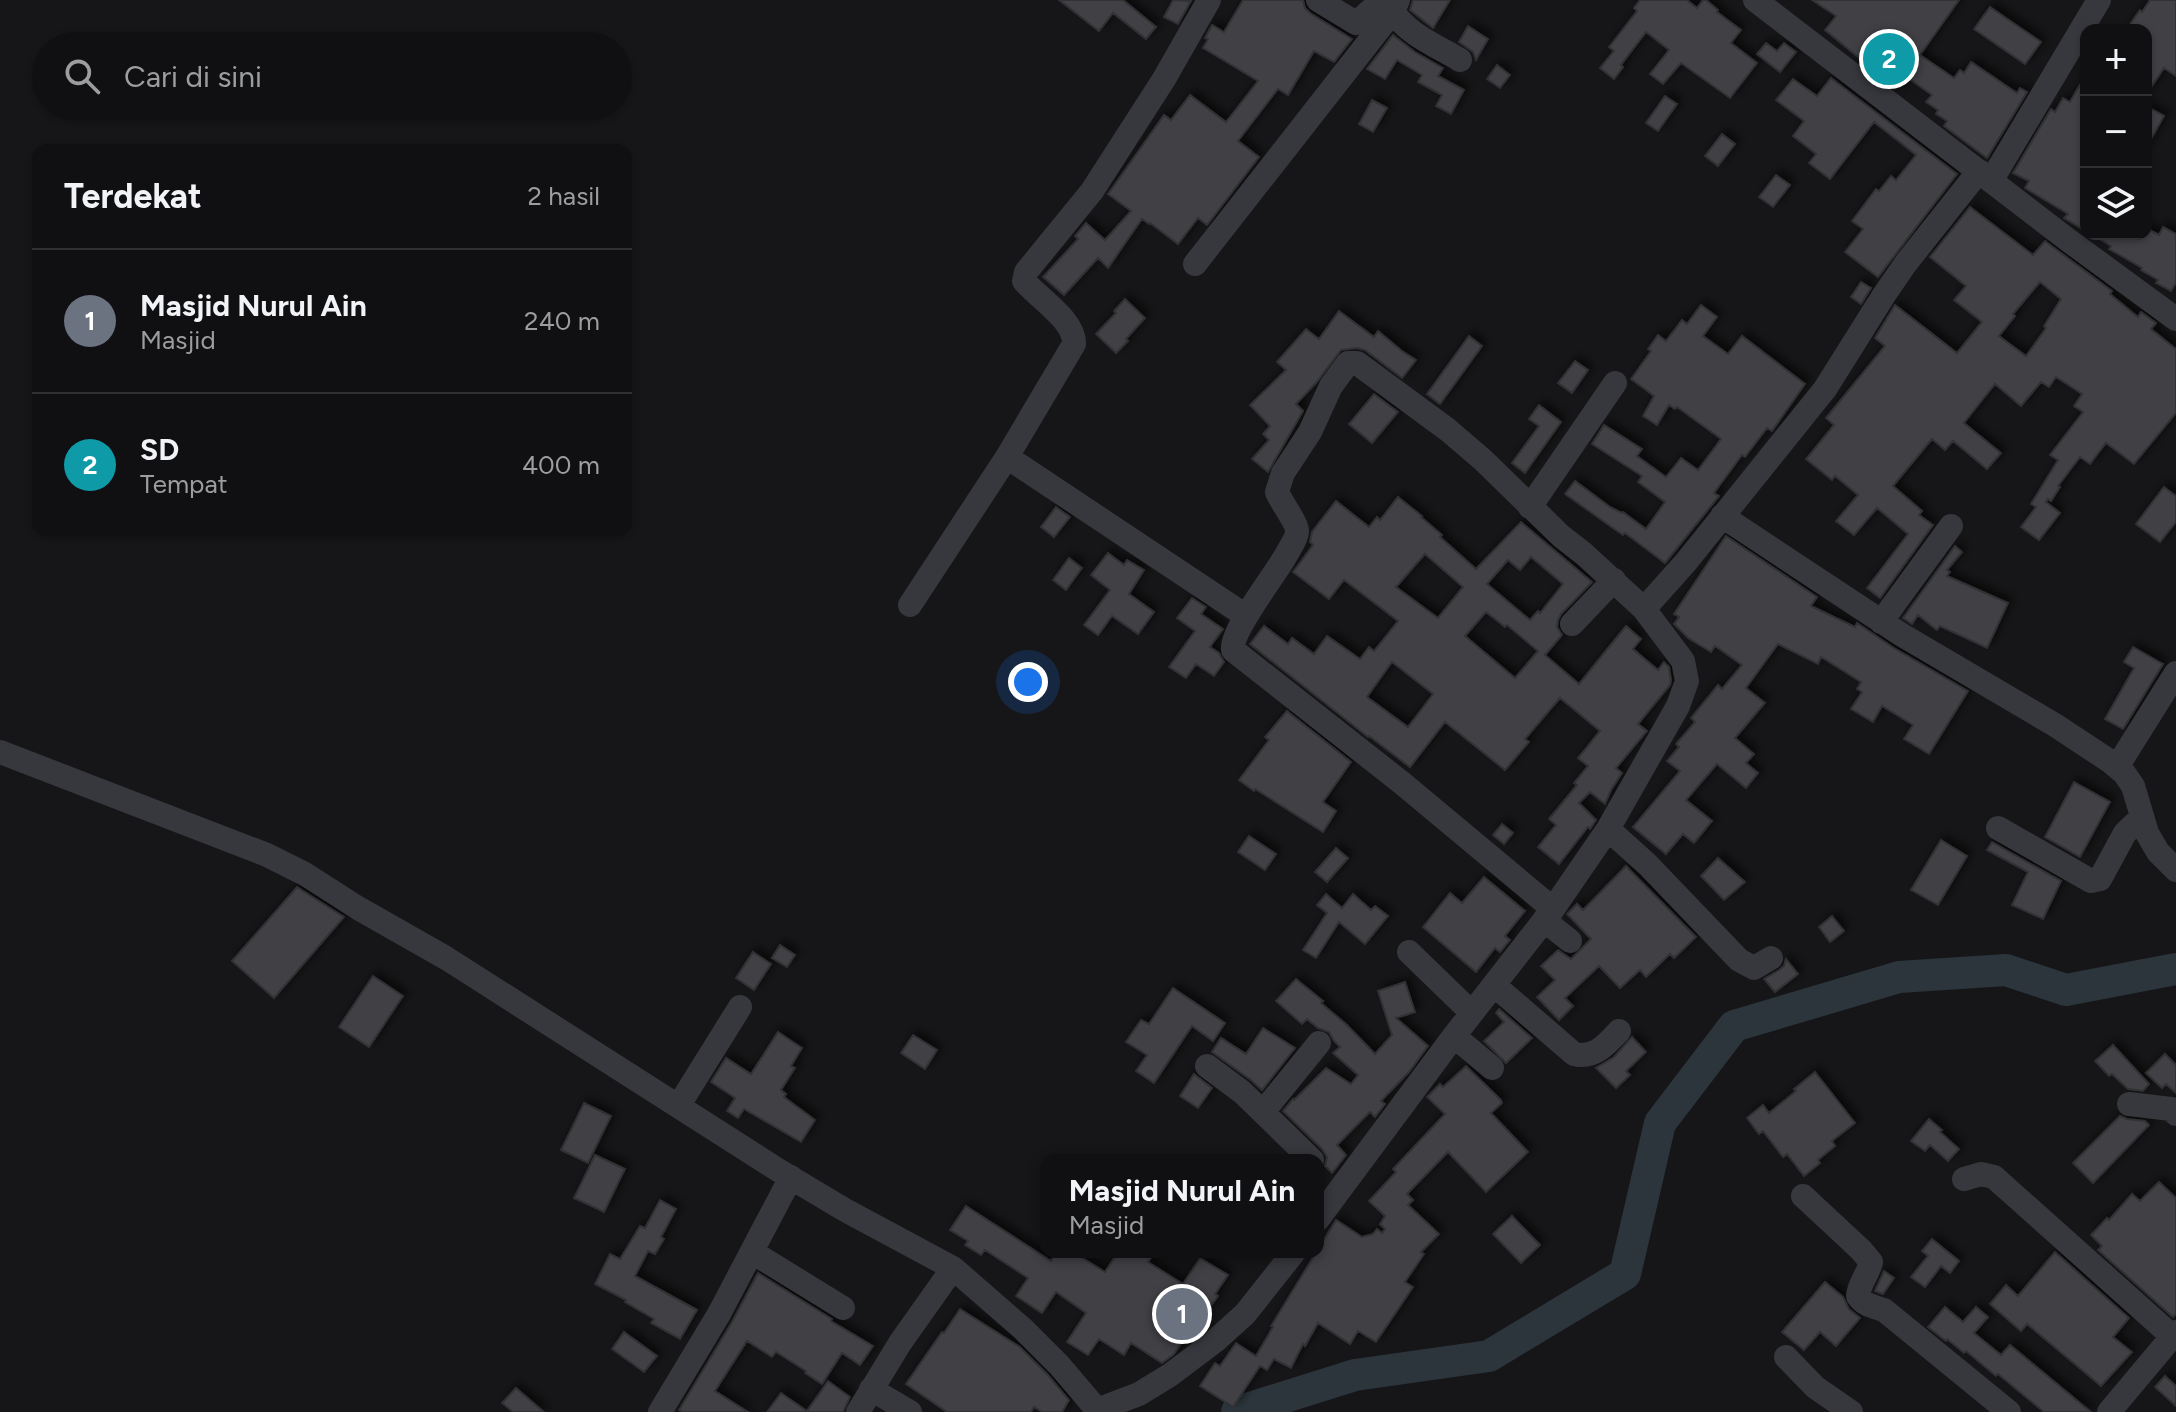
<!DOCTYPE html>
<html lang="id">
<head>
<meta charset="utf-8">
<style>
	:root { --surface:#101012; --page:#1e1e20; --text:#f1f3f6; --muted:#9c9d9f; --line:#303032; --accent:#f2b134 }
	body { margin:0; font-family:Figtree,sans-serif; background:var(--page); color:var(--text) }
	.controls { position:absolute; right:24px; top:24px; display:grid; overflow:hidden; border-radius:16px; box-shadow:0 2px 6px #0004 }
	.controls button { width:72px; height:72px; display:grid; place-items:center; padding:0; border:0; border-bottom:2px solid var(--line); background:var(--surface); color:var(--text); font:40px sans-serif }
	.you { position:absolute; left:1028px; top:682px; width:28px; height:28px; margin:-20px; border:6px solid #fff; border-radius:50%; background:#1a73e8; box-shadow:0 0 0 12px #1a73e833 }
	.badge { display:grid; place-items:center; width:52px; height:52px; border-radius:50%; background:var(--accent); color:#fff; font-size:26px; font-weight:700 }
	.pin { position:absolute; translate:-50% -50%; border:4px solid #fff; box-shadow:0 2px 8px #0006 }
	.popup { position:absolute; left:1040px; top:1154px; width:284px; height:104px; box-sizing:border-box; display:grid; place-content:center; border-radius:16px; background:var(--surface); filter:drop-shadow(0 2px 6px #0005); font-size:26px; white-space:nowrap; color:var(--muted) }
	.popup b { font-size:30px; color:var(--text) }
	.popup::after { content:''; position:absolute; left:50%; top:100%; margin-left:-16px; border:16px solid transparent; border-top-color:var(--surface) }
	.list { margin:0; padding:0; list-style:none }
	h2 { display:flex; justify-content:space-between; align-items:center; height:104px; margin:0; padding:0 32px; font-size:34px }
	h2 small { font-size:26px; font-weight:400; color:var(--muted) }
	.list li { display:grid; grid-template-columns:52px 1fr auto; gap:24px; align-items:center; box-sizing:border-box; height:144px; padding:0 32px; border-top:2px solid var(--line) }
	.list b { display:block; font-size:30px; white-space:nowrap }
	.list p { margin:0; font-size:26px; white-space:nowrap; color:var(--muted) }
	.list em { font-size:26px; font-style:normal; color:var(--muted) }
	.icon { flex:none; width:44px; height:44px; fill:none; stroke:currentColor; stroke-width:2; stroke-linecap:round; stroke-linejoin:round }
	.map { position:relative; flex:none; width:2176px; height:1412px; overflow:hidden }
	.search { position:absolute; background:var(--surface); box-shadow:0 2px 6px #0004; left:32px; top:32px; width:600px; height:88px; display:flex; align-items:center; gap:20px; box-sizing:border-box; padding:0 28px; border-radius:44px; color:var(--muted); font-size:30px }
	.panel { position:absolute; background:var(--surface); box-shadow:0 2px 6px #0004; left:32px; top:144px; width:600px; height:392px; border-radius:16px }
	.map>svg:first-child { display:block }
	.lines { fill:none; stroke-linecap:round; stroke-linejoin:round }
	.river { stroke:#2c353c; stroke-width:32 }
	.building { fill:#404145; stroke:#303034; stroke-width:2; fill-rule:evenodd; filter:url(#shadow) }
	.minor { stroke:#37383d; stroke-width:24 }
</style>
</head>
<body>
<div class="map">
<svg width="2176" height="1412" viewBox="0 0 2176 1412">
	<defs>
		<filter id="shadow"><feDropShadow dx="4.5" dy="-4.5" stdDeviation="4" flood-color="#0009"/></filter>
	</defs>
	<rect width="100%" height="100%" fill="#161618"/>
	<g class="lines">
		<!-- river -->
		<path class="river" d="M1237 1412 1355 1375 1489 1356 1625 1274 1660 1123 1734 1026 1899 977 2006 970 2066 990 2176 969"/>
	</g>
	<!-- building -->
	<path class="building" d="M1059 0H1123L1156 27 1146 39 1113 13 1099 31Z
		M1173 0 1191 1 1178 24 1164 17Z
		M1243 0H1303L1305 8 1310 13 1352 39 1334 62 1314 51 1288 95 1278 89 1238 141 1259 157 1207 225 1198 218 1178 244 1150 223 1149 224 1142 219 1108 268 1098 258 1064 295 1043 277 1078 239 1075 236 1086 223 1105 240 1131 211 1108 194 1164 115 1171 120 1190 95 1226 122 1258 81 1203 48 1208 39 1205 38 1212 25 1224 32Z
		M1413 0H1450L1433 28 1410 10Z
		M1640 0H1687L1697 8 1703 0H1706L1718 10 1717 12 1741 30 1731 43 1757 63 1730 98 1681 63 1663 84 1650 74 1669 50 1646 32 1621 65 1623 67 1614 79 1600 68 1614 51 1609 47 1637 11 1634 8Z
		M1812 0H1959L1920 55 1954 78 1960 70 1964 73 1971 62 2017 93 2020 88 2027 92 1987 158 1944 126 1947 121 1936 114 1938 110 1926 102 1932 95 1905 76 1896 88 1825 30 1836 16Z
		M2150 0H2176V76L2164 68 2146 95V30H2126L2140 10 2142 12Z
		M1990 7 2041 42 2025 64 1974 29Z
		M1468 26 1488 39 1476 60 1473 52 1459 42Z
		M1393 35 1415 52 1443 68 1438 76 1464 90 1451 114 1436 106 1442 95 1418 82 1422 75 1397 60 1385 79 1367 69Z
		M1766 43 1777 51 1784 43 1796 52 1780 72 1757 54Z
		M1497 65 1510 75 1500 88 1487 79Z
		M2086 74V231L2064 218 2068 214 2025 188 2029 181 2013 173 2051 109 2055 112 2063 98 2070 102Z
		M1831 78 1957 174 1878 277 1845 252 1863 229 1852 221 1876 189 1879 191 1891 176 1896 180 1916 155 1874 122 1830 179 1809 163 1816 154 1793 136 1804 121 1776 100 1793 79 1817 96Z
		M1665 96 1677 104 1658 131 1646 123Z
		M1372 100 1387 108 1373 132 1359 124Z
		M2146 106 2164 116 2146 148Z
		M1722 134 1735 144 1718 166 1705 156Z
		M1776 175 1790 185 1773 207 1759 197Z
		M1970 207 2033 255 2045 241 2112 291 2110 294 2138 317 2141 312 2156 323 2151 329 2176 349V413L2134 464 2106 443 2090 464 2080 457 2058 486 2060 487 2051 501 2048 499 2046 502 2060 513 2039 540 2021 527 2036 507 2031 504 2058 460 2050 455 2083 412 2074 406 2082 394 2056 377 2049 387 2041 382 2021 406 1995 384 1964 423 2001 453 1987 469 1953 441 1945 450 1932 439 1893 486 1922 511 1919 515 1933 525 1880 598 1867 588 1908 534 1877 508 1854 535 1836 521 1858 495 1835 476 1832 480 1806 459 1834 425 1826 418 1885 346 1875 338 1895 305 1957 353 1982 322 1954 300 1966 286 1930 257ZM2040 282 2061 299 2044 326 2046 328 2026 356 1999 336 2015 316 2013 314Z
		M2163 227 2176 234V283L2171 291 2156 283 2158 280 2141 270 2142 268 2109 249 2111 246 2091 234H2146V228L2159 235Z
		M1861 282 1871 288 1861 304 1851 297Z
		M1125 299 1145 318 1126 339 1128 341 1116 353 1096 334 1116 313 1114 311Z
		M1701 305 1717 317 1703 336 1728 354 1742 336 1805 384 1772 431 1767 428 1745 457 1742 455 1714 493 1719 496 1665 563 1625 533 1623 535 1610 526 1565 494 1575 481 1610 507 1622 513 1623 512 1646 529 1665 502 1638 482 1642 476 1592 444 1604 425 1642 449 1637 456 1666 477 1681 458 1698 470 1721 439 1677 407 1675 409 1669 405 1657 425 1643 416 1654 396 1631 379 1651 351 1648 349 1658 335 1666 341 1682 320 1687 324Z
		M1339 311 1374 337 1378 331 1402 351 1416 360 1402 378 1365 350 1357 348 1341 350 1316 383 1296 404 1303 411 1268 472 1252 459 1269 440 1263 434 1270 426 1250 405 1286 370 1277 362 1306 329 1319 339Z
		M1469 336 1482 346 1440 404 1427 394Z
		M1575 361 1588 370 1572 393 1558 383Z
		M1374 394 1398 412 1372 443 1349 424Z
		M1539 405 1561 422 1525 473 1512 463 1539 426 1529 419Z
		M2164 487 2176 496V522L2160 542 2136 524Z
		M1398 497 1422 516 1421 517 1442 535 1440 537 1476 569 1521 522 1592 582 1561 614 1558 620 1557 627 1562 635 1545 655 1579 684 1626 626 1641 639 1633 649 1658 670 1664 662 1669 667 1671 680 1670 685 1638 724 1647 731 1616 768 1622 773 1611 790 1605 804 1590 792 1579 803 1596 820 1590 829 1588 827 1559 864 1538 847 1556 825 1549 819 1577 785 1574 783 1588 766 1578 758 1600 731 1560 698 1525 739 1529 742 1505 770 1445 722 1410 767 1369 736 1368 737 1250 644 1264 626 1288 644 1292 638 1314 654 1327 636 1360 659 1369 647 1374 651 1398 621 1344 580 1329 599 1293 572 1313 545 1310 542 1312 532 1336 501 1369 527 1377 517 1380 520ZM1425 554 1463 587 1438 618 1396 587ZM1531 557 1563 584 1540 613 1538 611 1530 620 1487 584 1508 560 1520 570ZM1486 612 1505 627 1507 625 1538 651 1515 678 1465 636ZM1392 662 1433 694 1408 727 1367 697Z
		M1056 507 1070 517 1054 537 1041 527Z
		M1726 536 1817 597 1811 606 1855 627 1857 623 1894 648 1968 691 1929 754 1904 739 1913 725 1882 706 1873 722 1851 709 1862 692 1857 689 1861 682 1821 657 1818 664 1778 644 1746 688 1765 703 1735 738 1754 754 1746 763 1758 773 1746 788 1717 764 1686 800 1712 821 1694 843 1683 834 1666 854 1633 827 1680 771 1667 761 1679 747 1676 744 1695 722 1691 718 1718 685 1722 689 1742 665 1715 646 1711 652 1688 638 1674 624 1679 617 1674 614Z
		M1955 546 1962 552 1947 570 1950 572 1947 576 2008 603 1987 648 1940 626 1937 630 1918 615 1912 624 1903 618Z
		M1108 553 1124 565 1127 560 1144 570 1129 594 1154 612 1138 634 1112 616 1098 635 1084 625 1110 590 1091 575Z
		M1069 558 1082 568 1066 590 1053 580Z
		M1192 598 1206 607 1201 614 1223 629 1210 647 1219 653 1224 662 1214 676 1196 664 1186 678 1169 667 1195 631 1177 618Z
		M2133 647 2163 664 2123 729 2105 719 2134 668 2124 662Z
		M1287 711 1351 762 1323 802 1336 811 1323 832 1255 789 1254 791 1239 780 1269 740 1265 737Z
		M2074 782 2110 802 2080 857 2045 837Z
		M1502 824 1513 833 1504 844 1493 835Z
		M1249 836 1276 854 1265 870 1238 852Z
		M1941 840 1967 856 1938 905 1911 890Z
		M1992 842 2061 881 2043 919 2012 905 2028 872 1987 850Z
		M1336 848 1348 858 1327 882 1315 872Z
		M1718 858 1745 882 1724 900 1701 876Z
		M1626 866 1696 937 1674 958 1670 954 1646 977 1640 970 1620 988 1599 966 1565 998 1573 1006 1559 1020 1537 997 1555 980 1541 966 1558 950 1571 959 1591 939 1567 914 1577 904 1583 910Z
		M1484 877 1525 911 1505 936 1510 940 1500 952 1495 948 1476 972 1423 927 1450 893 1462 903Z
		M297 887 344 917 274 998 232 961Z
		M1326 894 1342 908 1353 894 1371 910 1375 906 1388 916 1365 944 1339 922 1316 958 1303 950 1327 913 1317 905Z
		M1832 916 1844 931 1830 942 1819 927Z
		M780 945 795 955 787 967 772 958Z
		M753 952 771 964 754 990 736 978Z
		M1786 959 1798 974 1775 992 1764 979 1779 970 1784 966Z
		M373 976 403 996 369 1047 339 1027Z
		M1296 979 1323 1001 1321 1003 1347 1025 1375 1054 1392 1035 1378 991 1405 982 1415 1012 1396 1018 1428 1046 1409 1072 1381 1101 1385 1104 1375 1117 1370 1112 1337 1145 1346 1155 1332 1173 1325 1166 1327 1157 1322 1149 1283 1111 1293 1099 1294 1100 1326 1068 1351 1084 1358 1075 1333 1053 1340 1047 1334 1041 1329 1032 1318 1028 1307 1019 1302 1024 1276 1001Z
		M1173 988 1225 1023 1213 1041 1192 1026 1154 1083 1136 1071 1147 1055 1126 1042 1141 1020 1149 1024Z
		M1499 1009 1532 1038 1506 1063 1484 1041 1504 1022 1496 1013Z
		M1263 1028 1295 1048 1262 1090 1251 1080 1212 1052 1221 1038 1246 1054Z
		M778 1032 802 1048 791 1066 795 1068 781 1090 786 1094 784 1097 815 1120 801 1142 744 1109 738 1118 727 1111 735 1098 711 1082 726 1058 751 1074Z
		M913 1035 937 1050 925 1069 901 1053Z
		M1632 1037 1646 1052 1626 1071 1630 1075 1616 1088 1596 1068 1614 1057Z
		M2113 1045 2149 1084 2143 1091 2128 1089 2112 1074 2109 1076 2095 1061Z
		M2165 1054 2176 1065V1093L2166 1084 2162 1088 2146 1073Z
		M1466 1066 1501 1100 1502 1103 1491 1113 1528 1152 1486 1192 1448 1152 1407 1194 1413 1200 1408 1205 1439 1234 1421 1252 1424 1254 1405 1282 1413 1287 1376 1342 1358 1331 1350 1344 1318 1323 1305 1346 1303 1344 1291 1368 1274 1359 1267 1370 1260 1366 1233 1407 1200 1386 1215 1363 1220 1366 1236 1343 1256 1356 1273 1327 1271 1326 1336 1220 1362 1237 1373 1234 1377 1229 1382 1233 1385 1229 1380 1224 1385 1216 1369 1201 1396 1172 1393 1169 1445 1114 1427 1097 1440 1084 1443 1087Z
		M1815 1072 1855 1123 1832 1141 1835 1146 1818 1160 1820 1163 1804 1176 1787 1154 1783 1157 1763 1131 1759 1134 1747 1118 1763 1105 1769 1113 1796 1091 1794 1089Z
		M1194 1074 1212 1088 1198 1108 1180 1096Z
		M584 1103 611 1116 588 1163 561 1150Z
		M2120 1116 2127 1119 2145 1121 2149 1125 2093 1183 2073 1163Z
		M1929 1119 1942 1130 1940 1132 1959 1149 1948 1161 1930 1145 1925 1151 1911 1141Z
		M595 1155 625 1169 604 1212 574 1198Z
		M2159 1182 2176 1198V1314L2173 1317 2098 1250 2102 1246 2091 1235 2107 1218 2109 1220 2132 1194 2140 1201Z
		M660 1200 676 1209 661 1237 664 1239 655 1254 648 1251 635 1276 697 1310 680 1339 651 1323 654 1319 625 1302 626 1300 595 1284 610 1254 620 1259 640 1226 645 1228Z
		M966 1206 1051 1261 1057 1252H1073L1105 1272 1118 1252H1155L1148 1262 1183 1284 1200 1258 1228 1275 1215 1294 1218 1296 1210 1307 1207 1305 1174 1354 1162 1363 1131 1343 1124 1355 1099 1339 1088 1355 1067 1342 1086 1313 1056 1292 1042 1313 1016 1296 1028 1278 985 1250 981 1255 965 1245 968 1241 950 1230Z
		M1512 1216 1540 1245 1521 1263 1493 1234Z
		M1932 1239 1959 1261 1950 1273 1941 1266 1925 1287 1911 1277 1928 1256 1922 1251Z
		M2055 1252 2129 1318 2113 1337 2132 1352 2101 1386 2027 1324 2021 1331 1990 1304 2006 1285 2018 1296Z
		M1884 1271 1894 1278 1883 1294 1875 1291Z
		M758 1273 832 1319 831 1321 873 1346 860 1365 842 1353 822 1384 805 1373 806 1371 776 1352 772 1357 747 1341 715 1391 748 1412H683L679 1410 732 1322Z
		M1825 1282 1843 1297 1849 1309 1860 1318 1836 1346 1820 1332 1804 1350 1782 1332Z
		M1945 1307 1963 1322 1976 1307 1988 1317 1974 1333 2001 1355 2010 1345 2091 1412H2044L1998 1374 1996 1376 1966 1351 1964 1353 1947 1339 1946 1341 1928 1327Z
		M960 1309 1020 1347 1048 1375 1069 1400 1062 1412H1042L1034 1407 1031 1412H947L906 1384 942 1332 944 1333Z
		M624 1332 657 1356 644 1372 612 1349Z
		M2165 1376 2176 1386V1406L2155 1387Z
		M828 1381 850 1397 843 1412H767L781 1393 807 1411Z
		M516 1388 544 1412H513L502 1403Z"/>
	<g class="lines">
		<!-- minor -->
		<path class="minor" d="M1318 0 1356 23C1372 11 1373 2 1395 5
			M1398 0 1393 11C1406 34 1439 47 1460 60
			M1755 0 2068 240 2176 319
			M1991 181 2099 0
			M1195 264 1393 11
			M1007 457 1246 616
			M1530 507 1615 383
			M1722 516 1902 635 2055 725 2111 762 2124 773 2133 786 2147 833 2158 852 2176 870
			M910 605 1007 457 1074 344C1075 320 1039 299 1024 281L1026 272 1092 191 1164 79 1209 0
			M1644 609 1686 562 1825 389 1884 295 1906 263 1979 171
			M1881 622 1951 526
			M1572 624 1614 580
			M0 752 267 855 305 874 358 908 446 958 778 1170 845 1210 953 1268 1023 1329 1059 1365 1099 1412
			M2117 767 2176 673
			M1998 828 2091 881 2100 879 2125 833 2142 817
			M1608 829 1648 865 1739 960 1754 968 1771 958
			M1544 920 1570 941
			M1409 952 1472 1013
			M1494 985 1574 1054C1594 1059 1606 1045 1619 1031
			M1454 1036 1492 1068
			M1207 1066 1242 1092 1312 1160
			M2129 1104 2171 1109 2176 1114
			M679 1105 740 1007
			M1263 1112 1319 1043
			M1964 1179 1981 1174 1994 1177 2172 1336
			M1803 1196 1861 1250 1871 1262C1868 1275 1859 1283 1858 1296 1865 1306 1873 1306 1884 1310L2009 1412
			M1318 1219 1454 1036 1553 909 1608 829 1678 706 1687 681 1683 661 1644 609 1584 554 1561 536 1483 460 1448 430 1357 363H1348L1331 386 1310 432 1283 473 1277 492C1281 502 1297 523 1297 531 1297 537 1293 543 1290 548 1279 571 1230 630 1233 650L1402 783 1553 909
			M752 1252 843 1308
			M1786 1357 1815 1387 1851 1412
			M871 1389 910 1412
			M1097 1410 1139 1394 1170 1375 1215 1341 1245 1314 1294 1252
			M660 1412 719 1314 791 1177
			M858 1412 900 1343 953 1268
			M2109 1412 2176 1332"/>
	</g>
</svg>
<div class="controls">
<button>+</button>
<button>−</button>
<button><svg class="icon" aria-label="layers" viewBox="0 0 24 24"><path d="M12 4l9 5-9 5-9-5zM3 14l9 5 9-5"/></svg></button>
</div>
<div class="you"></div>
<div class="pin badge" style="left:1182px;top:1314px;background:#6b7280">1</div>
<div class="popup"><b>Masjid Nurul Ain</b>Masjid</div>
<div class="pin badge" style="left:1889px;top:59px;background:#0f9aa8">2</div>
<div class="search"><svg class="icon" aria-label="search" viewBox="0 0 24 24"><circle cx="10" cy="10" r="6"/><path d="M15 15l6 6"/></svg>Cari di sini</div>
<section class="panel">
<h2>Terdekat<small>2 hasil</small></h2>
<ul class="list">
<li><span class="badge" style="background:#6b7280">1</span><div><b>Masjid Nurul Ain</b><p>Masjid</p></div><em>240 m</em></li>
<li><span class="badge" style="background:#0f9aa8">2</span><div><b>SD</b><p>Tempat</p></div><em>400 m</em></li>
</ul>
</section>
</div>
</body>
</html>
